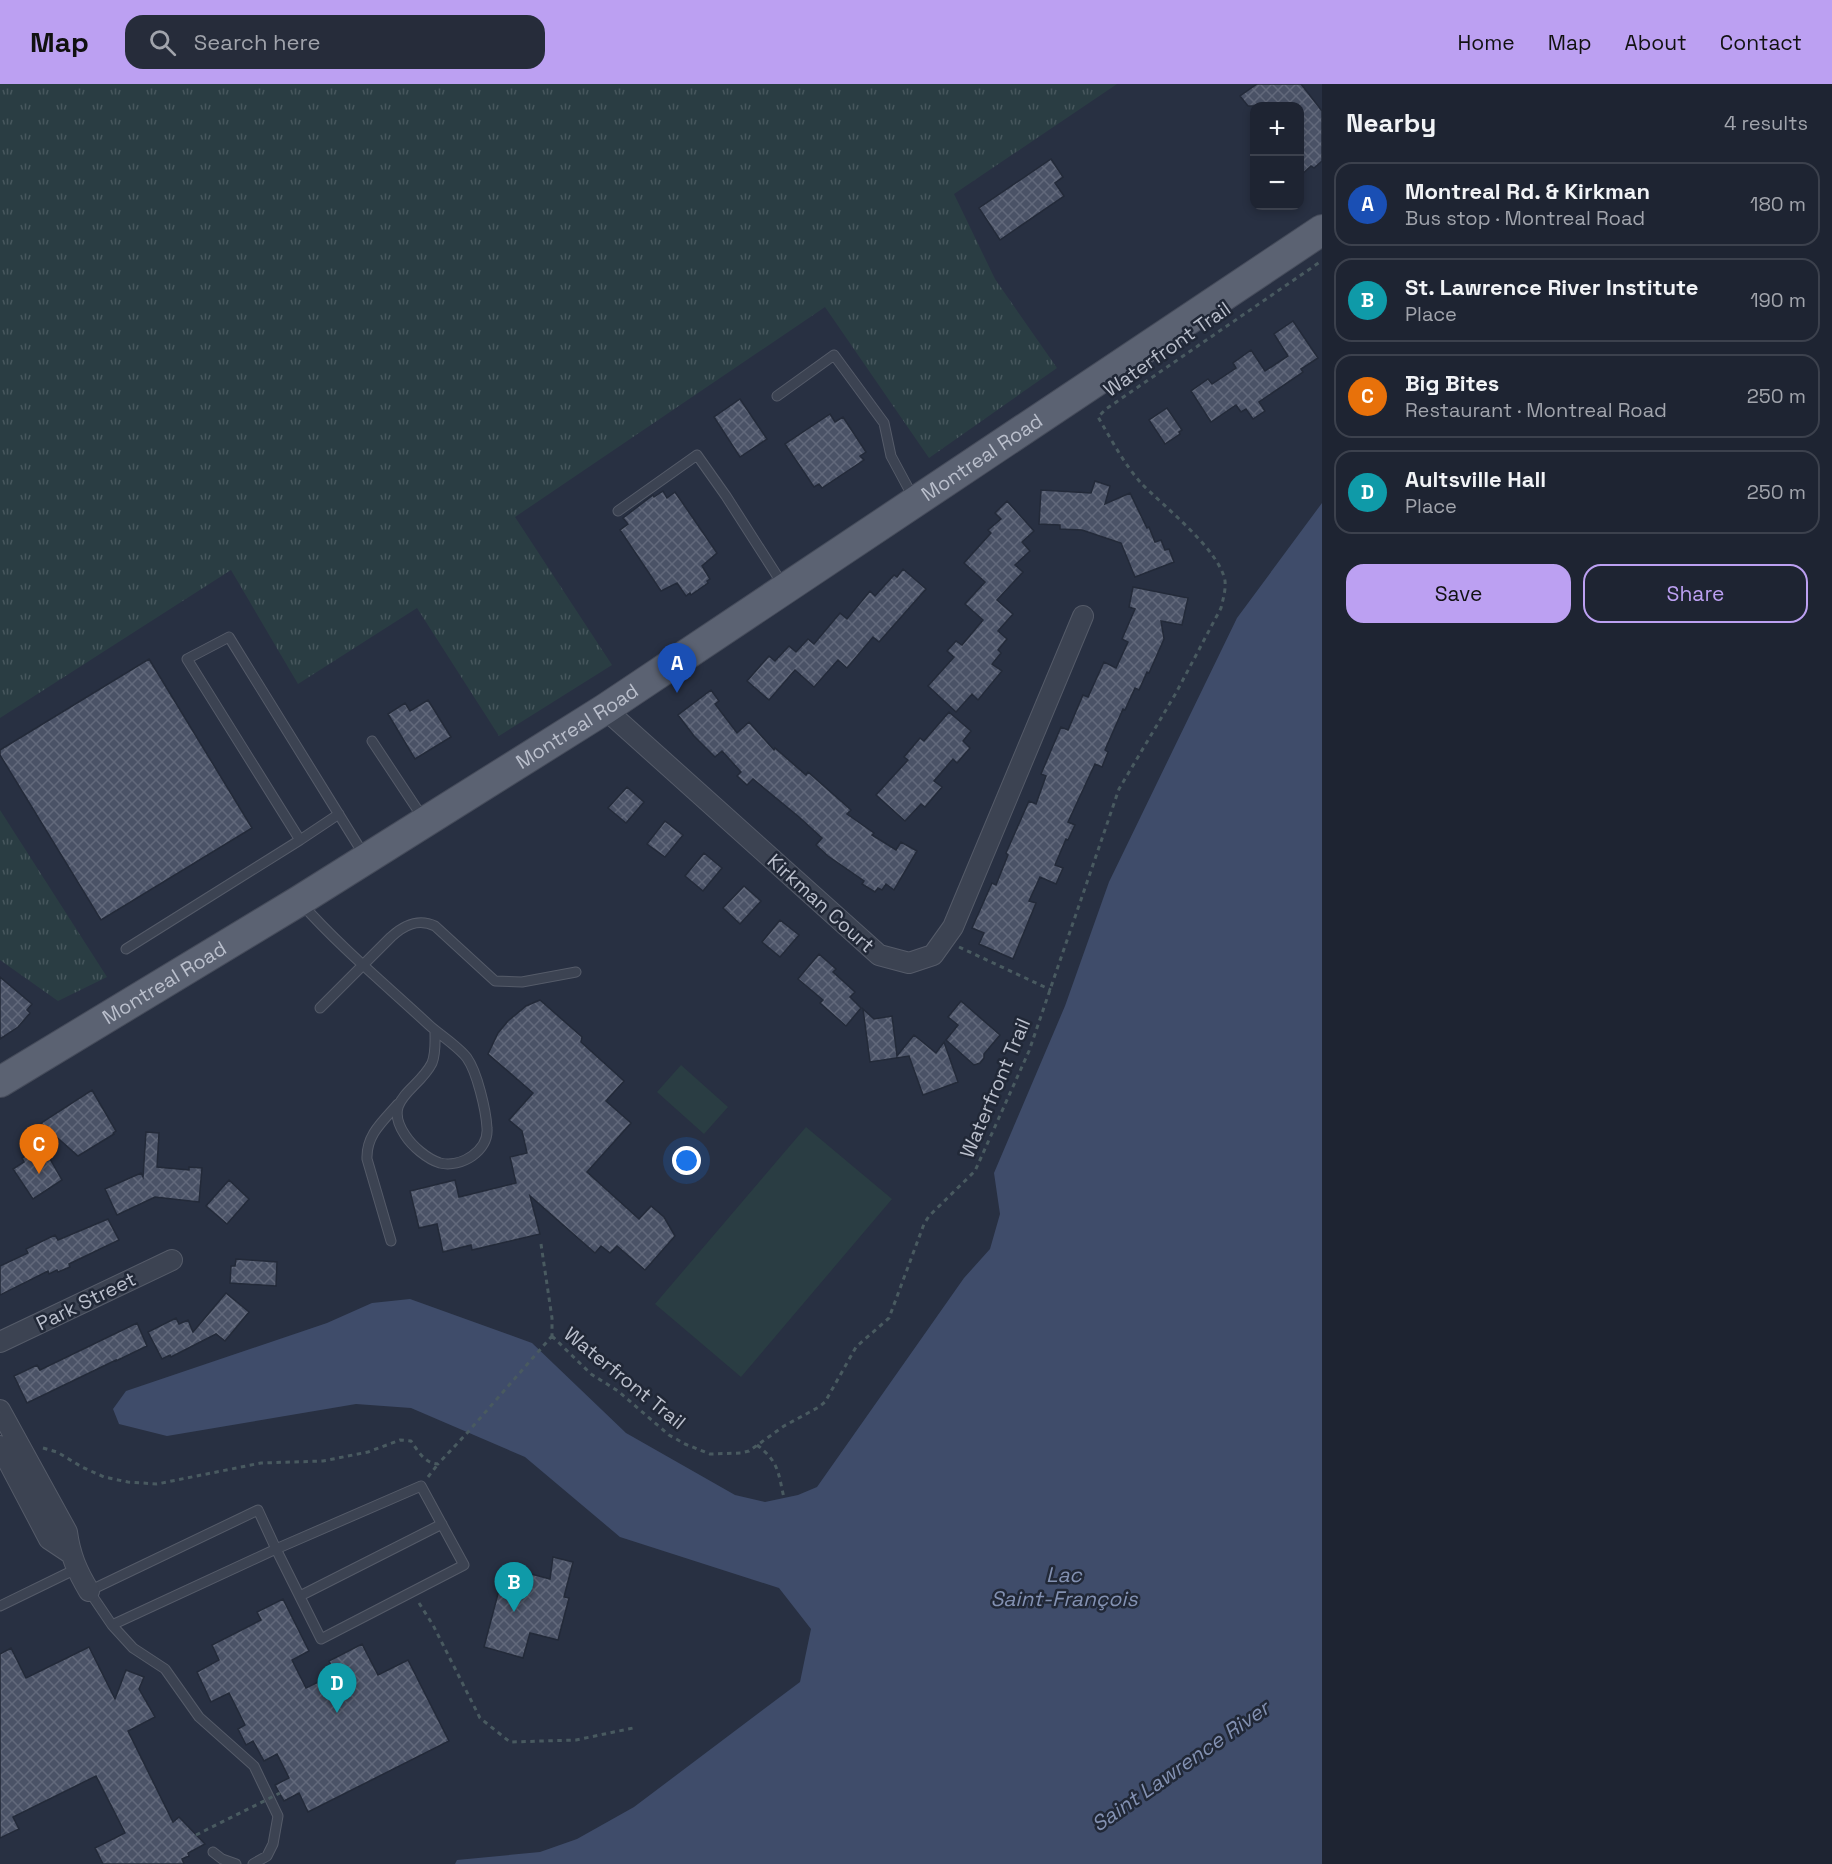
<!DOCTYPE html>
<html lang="en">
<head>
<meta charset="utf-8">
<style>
	:root { --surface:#1e2432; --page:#262c3a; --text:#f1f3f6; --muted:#a1a4ac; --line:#3c414d; --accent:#bca0f2 }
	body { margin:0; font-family:"Space Grotesk",sans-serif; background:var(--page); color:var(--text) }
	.controls { position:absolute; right:18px; top:18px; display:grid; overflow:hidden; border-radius:12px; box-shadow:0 3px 9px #0003 }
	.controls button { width:54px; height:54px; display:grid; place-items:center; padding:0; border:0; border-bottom:2px solid var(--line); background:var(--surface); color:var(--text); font:30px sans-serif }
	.you { position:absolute; left:687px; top:1077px; width:21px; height:21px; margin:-15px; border:4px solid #fff; border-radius:50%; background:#1a73e8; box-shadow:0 0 0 9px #1a73e833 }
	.badge { display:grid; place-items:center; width:39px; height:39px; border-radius:50%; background:var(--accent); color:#fff; font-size:20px; font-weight:700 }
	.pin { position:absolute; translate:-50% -50px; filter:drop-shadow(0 2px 3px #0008) }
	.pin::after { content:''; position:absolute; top:32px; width:21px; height:18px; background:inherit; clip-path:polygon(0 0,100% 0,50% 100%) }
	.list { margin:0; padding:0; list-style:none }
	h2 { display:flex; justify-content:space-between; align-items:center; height:78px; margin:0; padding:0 24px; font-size:26px }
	h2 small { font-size:20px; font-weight:400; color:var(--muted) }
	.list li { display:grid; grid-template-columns:39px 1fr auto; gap:18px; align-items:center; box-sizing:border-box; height:84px; margin:0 12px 12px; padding:0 12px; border:2px solid var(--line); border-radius:18px }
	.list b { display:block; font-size:22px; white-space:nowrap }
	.list p { margin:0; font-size:20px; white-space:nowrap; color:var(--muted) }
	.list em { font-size:20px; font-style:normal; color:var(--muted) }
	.actions { display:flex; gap:12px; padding:18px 24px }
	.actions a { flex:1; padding:14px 0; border:2px solid var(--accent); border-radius:18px; text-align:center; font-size:21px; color:var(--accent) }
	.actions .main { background:var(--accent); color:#111 }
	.icon { flex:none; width:33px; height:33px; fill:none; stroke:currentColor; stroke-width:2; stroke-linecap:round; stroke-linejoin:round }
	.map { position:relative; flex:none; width:1322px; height:1780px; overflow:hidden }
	header { display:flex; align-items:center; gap:36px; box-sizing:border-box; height:84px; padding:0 30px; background:var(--accent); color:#111 }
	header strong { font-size:28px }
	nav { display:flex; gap:33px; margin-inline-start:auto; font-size:21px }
	.search { width:420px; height:54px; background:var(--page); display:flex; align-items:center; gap:15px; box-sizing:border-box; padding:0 21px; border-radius:18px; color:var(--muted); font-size:22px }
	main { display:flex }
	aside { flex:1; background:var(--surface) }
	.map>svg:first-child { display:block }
	.grass { fill:url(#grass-tufts) }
	.garden { fill:#2a3d43 }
	.water { fill:#3f4c6a }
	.building { fill:url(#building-cross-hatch); stroke:#232a39; stroke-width:1.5 }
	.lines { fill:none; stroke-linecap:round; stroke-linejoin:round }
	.service-casing { stroke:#555b69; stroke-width:11 }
	.minor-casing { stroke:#555b69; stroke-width:22 }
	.primary-casing { stroke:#464c5b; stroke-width:32 }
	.path { stroke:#495a60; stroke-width:3; stroke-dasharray:4.5 4.5; stroke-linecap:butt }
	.service { stroke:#3c4352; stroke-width:9 }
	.minor { stroke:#3c4352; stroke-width:20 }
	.primary { stroke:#5b6272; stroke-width:30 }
	.path-bridge { stroke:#495a60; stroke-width:3; stroke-dasharray:4.5 4.5; stroke-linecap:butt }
	.labels { text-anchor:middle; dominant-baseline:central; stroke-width:5; stroke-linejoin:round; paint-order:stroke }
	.street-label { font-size:20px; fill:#babfcc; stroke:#212837 }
	.water-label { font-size:21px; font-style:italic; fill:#8391b2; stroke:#212837 }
</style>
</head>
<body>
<header>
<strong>Map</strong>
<div class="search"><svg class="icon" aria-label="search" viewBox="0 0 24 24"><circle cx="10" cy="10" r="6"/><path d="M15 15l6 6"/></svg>Search here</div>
<nav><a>Home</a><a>Map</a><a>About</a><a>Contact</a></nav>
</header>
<main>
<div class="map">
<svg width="1322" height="1780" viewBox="0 0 1322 1780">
	<defs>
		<pattern id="grass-tufts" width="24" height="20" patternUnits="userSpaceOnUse" patternTransform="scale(1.5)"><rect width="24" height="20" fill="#2a3d43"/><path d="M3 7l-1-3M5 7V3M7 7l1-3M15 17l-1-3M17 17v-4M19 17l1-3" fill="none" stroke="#47575d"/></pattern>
		<pattern id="building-cross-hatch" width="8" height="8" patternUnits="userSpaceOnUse" patternTransform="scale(1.5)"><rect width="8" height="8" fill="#4a5266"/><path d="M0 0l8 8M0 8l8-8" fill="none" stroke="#62697b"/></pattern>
	</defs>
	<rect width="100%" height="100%" fill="#283042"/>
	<!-- grass -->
	<path class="grass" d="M0 0H1117L954 110 995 195 1057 284 929 374 825 223 515 433 612 581 499 652 417 524 298 600 231 486 0 634Z
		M0 726 107 893 58 917 0 876Z"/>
	<!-- garden -->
	<path class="garden" d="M681 981 728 1023 704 1050 657 1008Z
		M806 1043 892 1115 741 1293 655 1220Z"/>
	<!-- water -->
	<path class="water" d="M1322 419V1780H455L457 1776 540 1768 577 1755 634 1723 800 1598 811 1545 779 1504 620 1453 525 1373 411 1324 356 1320 167 1352 119 1340 113 1325 126 1307 327 1239 372 1219 410 1215 532 1259 626 1349 735 1411 765 1418 798 1411 817 1403 964 1194 990 1165 1000 1130 994 1089 1065 922 1109 798 1237 534Z"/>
	<!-- building -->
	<path class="building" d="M1257 0H1301L1322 27V77L1314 84 1311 82 1299 93V22H1248L1240 12Z
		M1051 75 1063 93 1055 99 1064 112 1000 156 979 124Z
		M1293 237 1318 274 1301 285 1303 288 1259 318 1265 327 1253 335 1246 325 1241 328 1236 321 1211 338 1191 307 1208 295 1212 300 1236 284 1233 279 1251 266 1265 287 1288 272 1274 250Z
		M740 315 767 355 740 373 714 333Z
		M1167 324 1182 346 1179 348 1180 350 1165 360 1149 336Z
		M830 330 835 338 843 333 866 368 860 372 864 376 822 404 819 400 814 403 785 360Z
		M1095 397 1110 402 1105 420 1130 409 1147 444 1149 443 1155 458 1161 456 1165 466 1169 465 1174 478 1135 493 1121 459 1082 446 1060 445V441L1039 440 1041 406 1091 409Z
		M663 407 667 414 675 408 717 469 702 482 710 495 707 497 708 499 691 511 690 509 686 512 677 499 661 507 620 446 628 440 623 434 653 411 654 413Z
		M1007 417 1034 447 1022 458 1030 467 1015 481 1023 488 997 516 1013 530 998 547 1007 555 998 566 1001 569 992 580 1002 587 978 616 972 610 956 628 928 602 954 573 947 567 956 557 962 561 983 536 965 520 985 498 964 479 991 449 988 446 1001 435 995 429Z
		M903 485 926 505 879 558 873 553 847 584 838 576 814 603 795 586 769 616 747 597 769 572 775 577 789 562 796 568 808 555 814 560 840 529 847 535 870 507 875 512 894 491 897 493Z
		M1133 503 1188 514 1182 541 1161 537 1164 555 1149 589 1147 588 1139 606 1135 604 1125 626 1123 625 1105 666 1108 668 1102 683 1095 680 1068 738 1075 741 1068 756 1066 755 1055 781 1063 784 1056 800 1040 793 1029 817 1036 819 1013 875 979 860 984 849 972 844 992 799 996 801 1008 771 1006 769 1029 717 1036 720 1046 692 1041 690 1061 643 1068 646 1083 611 1088 613 1104 578 1116 584 1128 558 1122 555 1135 525 1129 523Z
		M149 575 252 744 101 836 0 671V666Z
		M711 606 719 617 715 620 737 649 749 638 774 666 775 664 806 691 808 688 851 726 847 730 874 749 872 751 896 766 901 758 917 767 894 806 886 800 882 806 878 804 875 808 862 800 864 797 828 772 816 761 822 754 799 733 753 695 747 701 737 692 741 688 722 667 715 673 694 652 678 631Z
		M428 616 451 653 415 675 388 630 405 619 410 627Z
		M949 628 971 647 963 657 970 664 957 679 953 675 934 697 942 703 925 723 921 720 905 737 876 711 908 676 904 673 920 654 924 657Z
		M627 703 644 718 626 739 608 724Z
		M665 737 683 751 665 773 647 760Z
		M704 769 722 784 703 807 685 792Z
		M744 802 761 817 740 840 723 824Z
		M780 836 799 851 780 873 762 858Z
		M819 870 836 885 833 888 855 908 850 913 861 924 846 942 820 919 823 916 798 895Z
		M0 893 32 920 27 926 30 929 18 943 0 955Z
		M540 916 582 953 581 958 624 997 606 1017 631 1039 587 1088 639 1135 651 1122 664 1133 675 1152 645 1186 617 1162 610 1169 601 1162 595 1169 530 1112 540 1150 472 1166 471 1161 443 1168 437 1140 419 1144 410 1107 455 1096 459 1113 516 1099 510 1073 527 1069 522 1047 509 1036 533 1009 488 970 498 949 508 937 526 922Z
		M961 917 1000 951 984 970V974L980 979 974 981 946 956 958 941 948 933Z
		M863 925 874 935 892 932 897 972 914 951 936 969 944 958 958 998 923 1011 909 972 870 978Z
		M92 1006 116 1047 113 1049 114 1050 78 1072 41 1039Z
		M146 1048 159 1049 157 1083 189 1086V1083L202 1084 199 1118 155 1113 117 1131 105 1105 141 1089 143 1093Z
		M42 1061 62 1096 33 1115 13 1085 24 1078 22 1074Z
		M229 1096 249 1115 227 1140 206 1122Z
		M108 1135 119 1156 69 1180 70 1183 58 1188 57 1186 49 1190 48 1187 0 1211V1182L28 1169 26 1165 55 1151 58 1156Z
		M236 1175 277 1178 276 1202 230 1199 231 1182H235Z
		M226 1209 249 1228 225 1257 216 1250 171 1273 170 1271 162 1275 148 1248 176 1234 179 1240 188 1236 193 1248Z
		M137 1239 147 1262 116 1277V1276L27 1319 14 1292 37 1281 40 1286Z
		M553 1473 573 1478 564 1513 569 1514 558 1556 530 1549 523 1574 484 1563 505 1483 550 1495Z
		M283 1515 309 1567 292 1576 306 1604 335 1590 329 1577 362 1560 378 1591 408 1576 449 1657 308 1728 299 1709 284 1717 275 1701 289 1694 277 1670 264 1677 253 1657 246 1661 238 1645 245 1641 229 1609 211 1618 197 1588 219 1576 212 1561 261 1536 257 1528Z
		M89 1563 115 1615 126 1586 144 1593 139 1605 155 1633 128 1647 173 1738 179 1733 205 1760 188 1769 189 1772 182 1775 184 1780H103L95 1764 125 1749 96 1692 13 1733 19 1745 0 1754V1570L11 1564 26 1594Z"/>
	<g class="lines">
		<defs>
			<path id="service" d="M777 312 834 271 884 339 891 372 913 413
				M618 427 697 371 726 412 783 501
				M372 657 423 734
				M339 730 300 756 187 575 229 553 364 771
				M301 819C340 863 386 901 429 941 440 951 459 963 467 974 477 988 486 1026 487 1044 489 1067 461 1084 440 1079 427 1075 412 1062 405 1051 381 1015 418 1007 432 979 436 969 435 958 435 947
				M126 865 300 756
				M320 924 391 853C404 841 418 834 435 842L495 897 522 898 576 888
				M391 1157 367 1075C366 1051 383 1037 398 1020
				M421 1402 464 1481 321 1555 276 1465Z
				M258 1426 276 1465 112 1541 89 1507Z
				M300 1512 442 1440
				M0 1522 76 1485
				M112 1541 133 1564 165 1585 199 1633 254 1682 278 1732 273 1760 267 1772 253 1780
				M213 1768 222 1775 236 1780"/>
			<path id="minor" d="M605 625 879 871 909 879 933 871 953 843 1083 532
				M0 1258 172 1176
				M0 1326 67 1448C70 1471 77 1487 89 1507
				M0 1362 49 1455 70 1469"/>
			<g id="primary">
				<path id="s1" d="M0 998 299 817 605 625 1322 146"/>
			</g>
		</defs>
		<!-- service casing -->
		<use href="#service" class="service-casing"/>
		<!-- minor casing -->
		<use href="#minor" class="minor-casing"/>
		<!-- primary casing -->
		<use href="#primary" class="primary-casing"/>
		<!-- path -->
		<path class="path" d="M959 863 1051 906
			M541 1160 552 1234V1252
			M552 1252 591 1290 618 1307 669 1351 685 1360 710 1370 741 1369 749 1367 784 1342 819 1323 825 1318 856 1263 889 1234 924 1140 929 1132 975 1087 1029 967 1119 705 1176 609 1221 524C1223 515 1226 506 1225 497 1220 466 1163 422 1141 399 1124 380 1111 355 1098 333L1106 325 1320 178
			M757 1361C779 1378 778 1388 784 1414
			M43 1364 57 1368 82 1383 104 1393 128 1398 157 1400 261 1379 323 1377 368 1368 400 1356 411 1357C418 1367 424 1379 438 1380L468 1348 552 1252
			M428 1393 438 1380
			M419 1519 433 1541 480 1634 510 1658 576 1656 633 1644"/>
		<!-- service -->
		<use href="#service" class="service"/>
		<!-- minor -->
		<use href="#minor" class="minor"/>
		<!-- primary -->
		<use href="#primary" class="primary"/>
		<!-- path-bridge -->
		<path class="path-bridge" d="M196 1751 280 1709"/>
	</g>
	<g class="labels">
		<!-- street labels -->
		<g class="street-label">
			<text transform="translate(1167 265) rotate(-35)">Waterfront Trail</text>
			<text stroke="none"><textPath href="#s1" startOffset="1164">Montreal Road</textPath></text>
			<text stroke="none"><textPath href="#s1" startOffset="678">Montreal Road</textPath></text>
			<text transform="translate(821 819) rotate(42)">Kirkman Court</text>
			<text stroke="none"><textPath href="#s1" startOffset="192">Montreal Road</textPath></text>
			<text transform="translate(995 1004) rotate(-67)">Waterfront Trail</text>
			<text transform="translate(86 1217) rotate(-26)">Park Street</text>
			<text transform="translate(625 1294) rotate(39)">Waterfront Trail</text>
		</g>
		<!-- water labels -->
		<g class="water-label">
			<text x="1064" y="1490">Lac<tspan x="1064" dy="24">Saint-François</tspan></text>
			<text transform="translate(1180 1682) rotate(-35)">Saint Lawrence River</text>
		</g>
	</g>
</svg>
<div class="controls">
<button>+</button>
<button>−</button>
</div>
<div class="you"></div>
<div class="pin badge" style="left:677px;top:609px;background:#1a4fb4">A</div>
<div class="pin badge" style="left:514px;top:1528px;background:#0f9aa8">B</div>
<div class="pin badge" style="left:39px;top:1090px;background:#e8710a">C</div>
<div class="pin badge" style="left:337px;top:1629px;background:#0f9aa8">D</div>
</div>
<aside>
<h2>Nearby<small>4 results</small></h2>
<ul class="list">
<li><span class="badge" style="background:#1a4fb4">A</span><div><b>Montreal Rd. &amp; Kirkman</b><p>Bus stop · Montreal Road</p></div><em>180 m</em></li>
<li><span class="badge" style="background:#0f9aa8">B</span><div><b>St. Lawrence River Institute</b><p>Place</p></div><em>190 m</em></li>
<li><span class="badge" style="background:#e8710a">C</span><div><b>Big Bites</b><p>Restaurant · Montreal Road</p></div><em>250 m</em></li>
<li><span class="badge" style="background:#0f9aa8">D</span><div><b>Aultsville Hall</b><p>Place</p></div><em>250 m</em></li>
</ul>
<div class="actions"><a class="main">Save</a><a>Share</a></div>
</aside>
</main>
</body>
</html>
